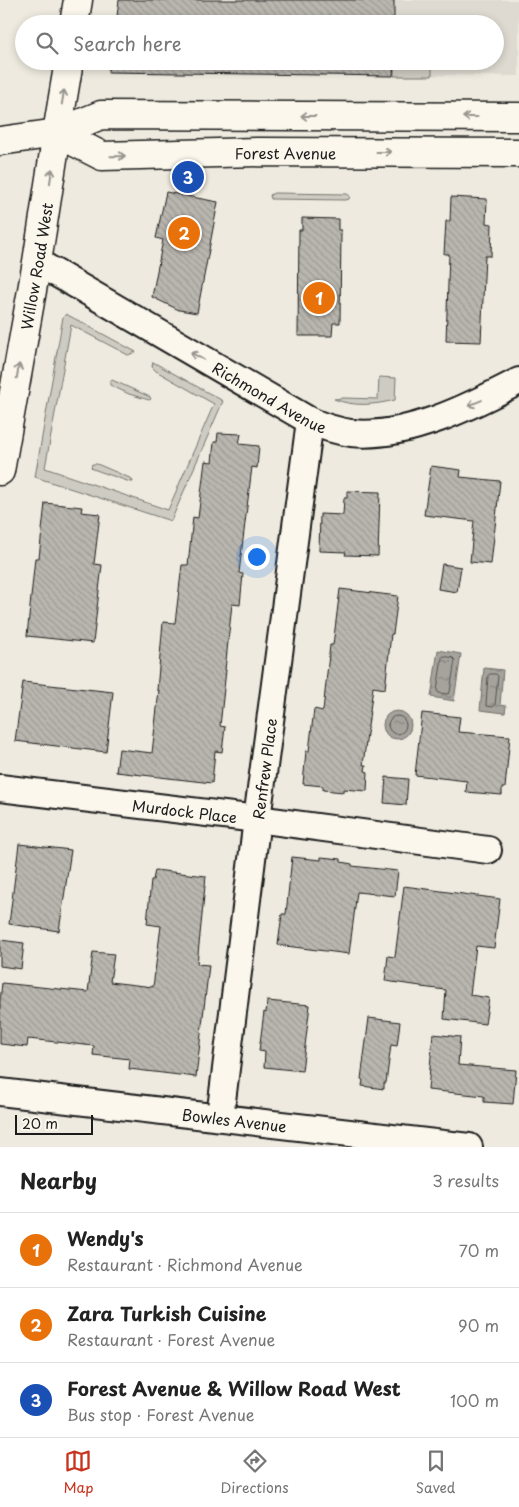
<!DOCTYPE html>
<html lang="en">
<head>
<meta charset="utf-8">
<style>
	:root { --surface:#fff; --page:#f6f6f6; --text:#222; --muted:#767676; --line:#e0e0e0; --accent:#c8321e }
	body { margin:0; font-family:"Playpen Sans",sans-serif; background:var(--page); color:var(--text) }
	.scale { position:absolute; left:15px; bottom:12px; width:78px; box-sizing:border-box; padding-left:5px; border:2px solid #1c1c1c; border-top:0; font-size:14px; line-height:18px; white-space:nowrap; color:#1c1c1c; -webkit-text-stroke:4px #fbf7ec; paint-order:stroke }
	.you { position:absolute; left:256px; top:556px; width:18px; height:18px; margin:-12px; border:4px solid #fff; border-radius:50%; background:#1a73e8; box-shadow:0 0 0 8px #1a73e833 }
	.badge { display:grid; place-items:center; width:32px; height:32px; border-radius:50%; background:var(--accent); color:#fff; font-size:16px; font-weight:700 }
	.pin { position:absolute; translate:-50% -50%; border:2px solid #fff; box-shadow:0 1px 5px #0006 }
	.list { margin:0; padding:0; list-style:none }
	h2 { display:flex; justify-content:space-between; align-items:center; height:65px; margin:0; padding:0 20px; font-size:21px }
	h2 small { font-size:16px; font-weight:400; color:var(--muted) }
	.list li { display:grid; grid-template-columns:32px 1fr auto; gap:15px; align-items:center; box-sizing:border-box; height:75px; padding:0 20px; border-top:1px solid var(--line) }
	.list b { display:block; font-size:19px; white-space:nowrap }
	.list p { margin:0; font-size:16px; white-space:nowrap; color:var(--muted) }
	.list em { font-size:16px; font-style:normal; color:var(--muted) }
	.icon { flex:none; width:28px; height:28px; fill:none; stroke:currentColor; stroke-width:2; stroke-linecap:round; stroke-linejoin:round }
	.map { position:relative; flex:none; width:519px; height:1147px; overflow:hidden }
	.search { position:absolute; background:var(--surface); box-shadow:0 2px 8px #0003; left:15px; right:15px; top:15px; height:55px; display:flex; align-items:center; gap:12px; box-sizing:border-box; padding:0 18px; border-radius:28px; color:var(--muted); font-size:19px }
	.sheet { height:290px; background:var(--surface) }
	nav { display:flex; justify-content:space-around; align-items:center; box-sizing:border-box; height:70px; border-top:1px solid var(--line); background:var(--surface); font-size:14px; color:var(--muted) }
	nav a { display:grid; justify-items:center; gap:2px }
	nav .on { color:var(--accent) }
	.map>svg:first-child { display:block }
	.built { fill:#dedad1 }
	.green { fill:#ceccc2; stroke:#75746f }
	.water { fill:url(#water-ripples); stroke:#6f6d69 }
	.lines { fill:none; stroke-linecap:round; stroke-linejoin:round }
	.shore { stroke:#535250; stroke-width:1 }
	.building { fill:url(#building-back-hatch); stroke:#1c1c1c }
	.minor-casing { stroke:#1c1c1c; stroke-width:30 }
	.tertiary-casing { stroke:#1c1c1c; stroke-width:31 }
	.secondary-casing { stroke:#1c1c1c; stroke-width:31 }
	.minor { stroke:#fbf7ec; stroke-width:26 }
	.tertiary { stroke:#fbf7ec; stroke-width:28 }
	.secondary { stroke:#fbf7ec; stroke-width:28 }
	.oneway { stroke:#97948e }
	.labels { text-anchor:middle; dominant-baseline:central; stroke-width:4.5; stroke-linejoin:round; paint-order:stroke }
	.street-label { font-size:15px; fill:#1c1c1c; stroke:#fbf7ec }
</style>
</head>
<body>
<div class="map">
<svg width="519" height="1147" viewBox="0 0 519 1147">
	<defs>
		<pattern id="water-ripples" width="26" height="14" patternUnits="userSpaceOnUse" patternTransform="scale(1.25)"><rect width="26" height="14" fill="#a6a39d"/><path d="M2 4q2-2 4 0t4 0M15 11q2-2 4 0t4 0" fill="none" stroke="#86847f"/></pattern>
		<pattern id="building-back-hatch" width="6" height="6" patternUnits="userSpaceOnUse" patternTransform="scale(1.25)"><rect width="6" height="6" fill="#b9b6af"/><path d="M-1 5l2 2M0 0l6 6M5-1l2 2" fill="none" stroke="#9e9c96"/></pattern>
	</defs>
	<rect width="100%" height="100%" fill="#eeeadf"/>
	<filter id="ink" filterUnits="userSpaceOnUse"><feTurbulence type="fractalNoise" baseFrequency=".02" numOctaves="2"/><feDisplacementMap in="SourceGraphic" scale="10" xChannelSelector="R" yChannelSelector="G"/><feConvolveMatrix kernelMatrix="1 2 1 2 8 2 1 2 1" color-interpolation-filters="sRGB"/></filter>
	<g filter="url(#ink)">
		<!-- built -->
		<path class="built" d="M119 0H519V76L108 72 109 61H495V24H116Z"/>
		<!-- green -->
		<path class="green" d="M394 61H432V76H394Z
			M274 193 347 194 350 196 349 199 346 200 271 199 270 195Z
			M66 314 136 352 128 355 71 325 45 468 168 510 214 404 156 371 152 367 153 362 223 401 171 521 35 477 63 317Z
			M379 377 396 378 395 400C374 405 354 407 334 399L344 398 378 399Z
			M112 380 150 397 151 399 149 400 129 394 110 385V381Z
			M92 464H97L132 479 133 482H130L93 469 91 467Z"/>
		<!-- water -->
		<path class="water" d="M438 650 461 654 454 701 431 697Z
			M484 668 503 670 500 705 506 706 505 713 480 710Z
			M383 725a14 14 0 1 1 28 0a14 14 0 1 1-28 0Z"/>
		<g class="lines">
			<!-- shore -->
			<path class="shore" d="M444 656 453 658 455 660 450 692 448 694 439 693 437 691 442 658Z
				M490 674H496L498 676 495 705 493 707 487 706 486 704 488 676Z
				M388 725a9 9 0 1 1 18 0a9 9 0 1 1-18 0Z"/>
		</g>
		<!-- building -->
		<path class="building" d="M119 0H394V24H116Z
			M109 61H394L393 76 108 72Z
			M166 192 218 202 197 313 179 310 152 297 163 240 156 238Z
			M451 197 487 199 486 223 492 224 491 256H485L481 342 446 341 449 254H444L446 221H450Z
			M302 218 338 219V230H341L340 323H333L332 336H298L299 230H302Z
			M218 433 241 434 239 444 259 446 257 468 252 467 245 523 239 573 243 574 240 605 232 604 225 670H226L220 726 225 727 222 752 215 751 212 783 116 772 119 749 152 753 159 690H157L163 622 175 623 182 565H188L193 517 198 518 205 461 212 462 214 442H217Z
			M431 466 461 470 460 477 500 481 491 564 470 562 474 521 424 515Z
			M347 491 380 492 378 556 345 555 346 552 319 551 320 514 343 515 344 498H347Z
			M45 503 82 507 81 512 100 514 94 564 102 565 93 643 27 636 35 558H39Z
			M442 564 461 567 457 592 438 589Z
			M340 589 398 596 393 634H391L385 689 373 687 363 765H366L365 771 368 772 367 791 343 789V792L323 790V786L303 784 306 751H309L314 709 323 711 330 645H333Z
			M23 682 113 692 106 752 15 741Z
			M422 713 460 717 458 732 510 736 505 788H502V795L466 792 467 781 415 775Z
			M386 777 408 779 406 805 384 803Z
			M19 844 71 850 59 931 9 924Z
			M292 857 321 860V857L341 859V862L352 864V866L398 871 395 896 357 892 349 954 278 945 282 914H286Z
			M155 870 206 876 197 964 209 965 196 1077 129 1069 130 1059 93 1055 94 1046 28 1039 27 1047 0 1044V1001L2 983 88 992 93 952 114 954 110 982 153 987 161 926 147 924 151 880H153Z
			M404 886 500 899 494 948 476 946 470 995 489 998 485 1024 444 1019 446 990 421 987V986L385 981 388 956 395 957Z
			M0 940 24 943 21 969 0 966Z
			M267 1001 310 1005 302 1071 264 1067 265 1052 259 1051 264 1012 266 1013Z
			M369 1018 400 1022 397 1046 391 1045 386 1083H384V1089L362 1086 363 1080 361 1079Z
			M433 1034 460 1037 458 1065 516 1070 513 1104 484 1102V1096L428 1090Z"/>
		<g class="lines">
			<defs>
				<g id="minor">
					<path id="s1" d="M37 262 310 421C324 427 337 431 351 433 406 439 471 406 519 381"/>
					<path id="s2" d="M0 788 257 819 488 850"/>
					<path id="s3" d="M0 1092 469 1147"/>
					<path id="s4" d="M220 1117 257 819 310 421"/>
				</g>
				<path id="tertiary" d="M74 24 78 0
					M57 133 69 61"/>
				<g id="secondary">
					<path id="s5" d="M57 133 102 156 257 152 519 153"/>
					<path d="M0 141 57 133 101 115 519 117"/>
					<path id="s6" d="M0 471 37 262 57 133"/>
				</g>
			</defs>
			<!-- minor casing -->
			<use href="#minor" class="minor-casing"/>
			<!-- tertiary casing -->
			<use href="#tertiary" class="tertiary-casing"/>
			<!-- secondary casing -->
			<use href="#secondary" class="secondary-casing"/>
			<!-- minor -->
			<use href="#minor" class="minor"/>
			<!-- tertiary -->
			<use href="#tertiary" class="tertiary"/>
			<!-- secondary -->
			<use href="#secondary" class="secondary"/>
		</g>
		<!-- one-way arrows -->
		<defs><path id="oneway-shaft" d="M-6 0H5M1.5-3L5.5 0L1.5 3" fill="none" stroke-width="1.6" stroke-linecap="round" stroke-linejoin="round" transform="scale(1.25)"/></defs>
		<g class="oneway">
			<use href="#oneway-shaft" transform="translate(63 97) rotate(-81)"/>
			<use href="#oneway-shaft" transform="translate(308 116) rotate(-180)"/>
			<use href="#oneway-shaft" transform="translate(470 117) rotate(-180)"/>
			<use href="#oneway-shaft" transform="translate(384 152)"/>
			<use href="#oneway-shaft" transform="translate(118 156) rotate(-1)"/>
			<use href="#oneway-shaft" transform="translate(51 176) rotate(-81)"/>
			<use href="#oneway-shaft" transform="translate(197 356) rotate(-150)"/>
			<use href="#oneway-shaft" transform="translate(18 371) rotate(-80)"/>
			<use href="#oneway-shaft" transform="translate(475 403) rotate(157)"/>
		</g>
	</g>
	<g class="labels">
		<!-- street labels -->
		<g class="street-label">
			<text stroke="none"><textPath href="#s5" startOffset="234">Forest Avenue</textPath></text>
			<text stroke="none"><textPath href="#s6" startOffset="208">Willow Road West</textPath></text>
			<text stroke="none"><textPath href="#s1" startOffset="269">Richmond Avenue</textPath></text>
			<text stroke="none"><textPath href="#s4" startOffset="351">Renfrew Place</textPath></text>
			<text stroke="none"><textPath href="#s2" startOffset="186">Murdock Place</textPath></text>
			<text stroke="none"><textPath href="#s3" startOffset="236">Bowles Avenue</textPath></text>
		</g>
	</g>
</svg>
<div class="scale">20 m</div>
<div class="you"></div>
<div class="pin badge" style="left:319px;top:298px;background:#e8710a">1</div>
<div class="pin badge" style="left:184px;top:233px;background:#e8710a">2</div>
<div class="pin badge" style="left:188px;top:177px;background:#1a4fb4">3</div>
<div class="search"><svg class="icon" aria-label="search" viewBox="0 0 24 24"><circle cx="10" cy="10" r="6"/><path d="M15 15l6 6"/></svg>Search here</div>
</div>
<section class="sheet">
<h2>Nearby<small>3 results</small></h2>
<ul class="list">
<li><span class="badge" style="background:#e8710a">1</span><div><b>Wendy's</b><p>Restaurant · Richmond Avenue</p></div><em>70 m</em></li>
<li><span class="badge" style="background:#e8710a">2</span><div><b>Zara Turkish Cuisine</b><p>Restaurant · Forest Avenue</p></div><em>90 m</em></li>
<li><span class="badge" style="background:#1a4fb4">3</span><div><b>Forest Avenue &amp; Willow Road West</b><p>Bus stop · Forest Avenue</p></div><em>100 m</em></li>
</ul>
</section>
<nav>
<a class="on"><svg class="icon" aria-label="map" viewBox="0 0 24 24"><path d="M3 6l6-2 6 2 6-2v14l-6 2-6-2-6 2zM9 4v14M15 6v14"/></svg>Map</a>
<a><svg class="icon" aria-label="directions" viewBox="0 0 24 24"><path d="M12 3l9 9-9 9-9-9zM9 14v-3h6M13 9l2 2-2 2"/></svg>Directions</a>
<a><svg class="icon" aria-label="saved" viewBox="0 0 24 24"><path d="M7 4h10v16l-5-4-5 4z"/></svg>Saved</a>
</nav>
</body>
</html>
